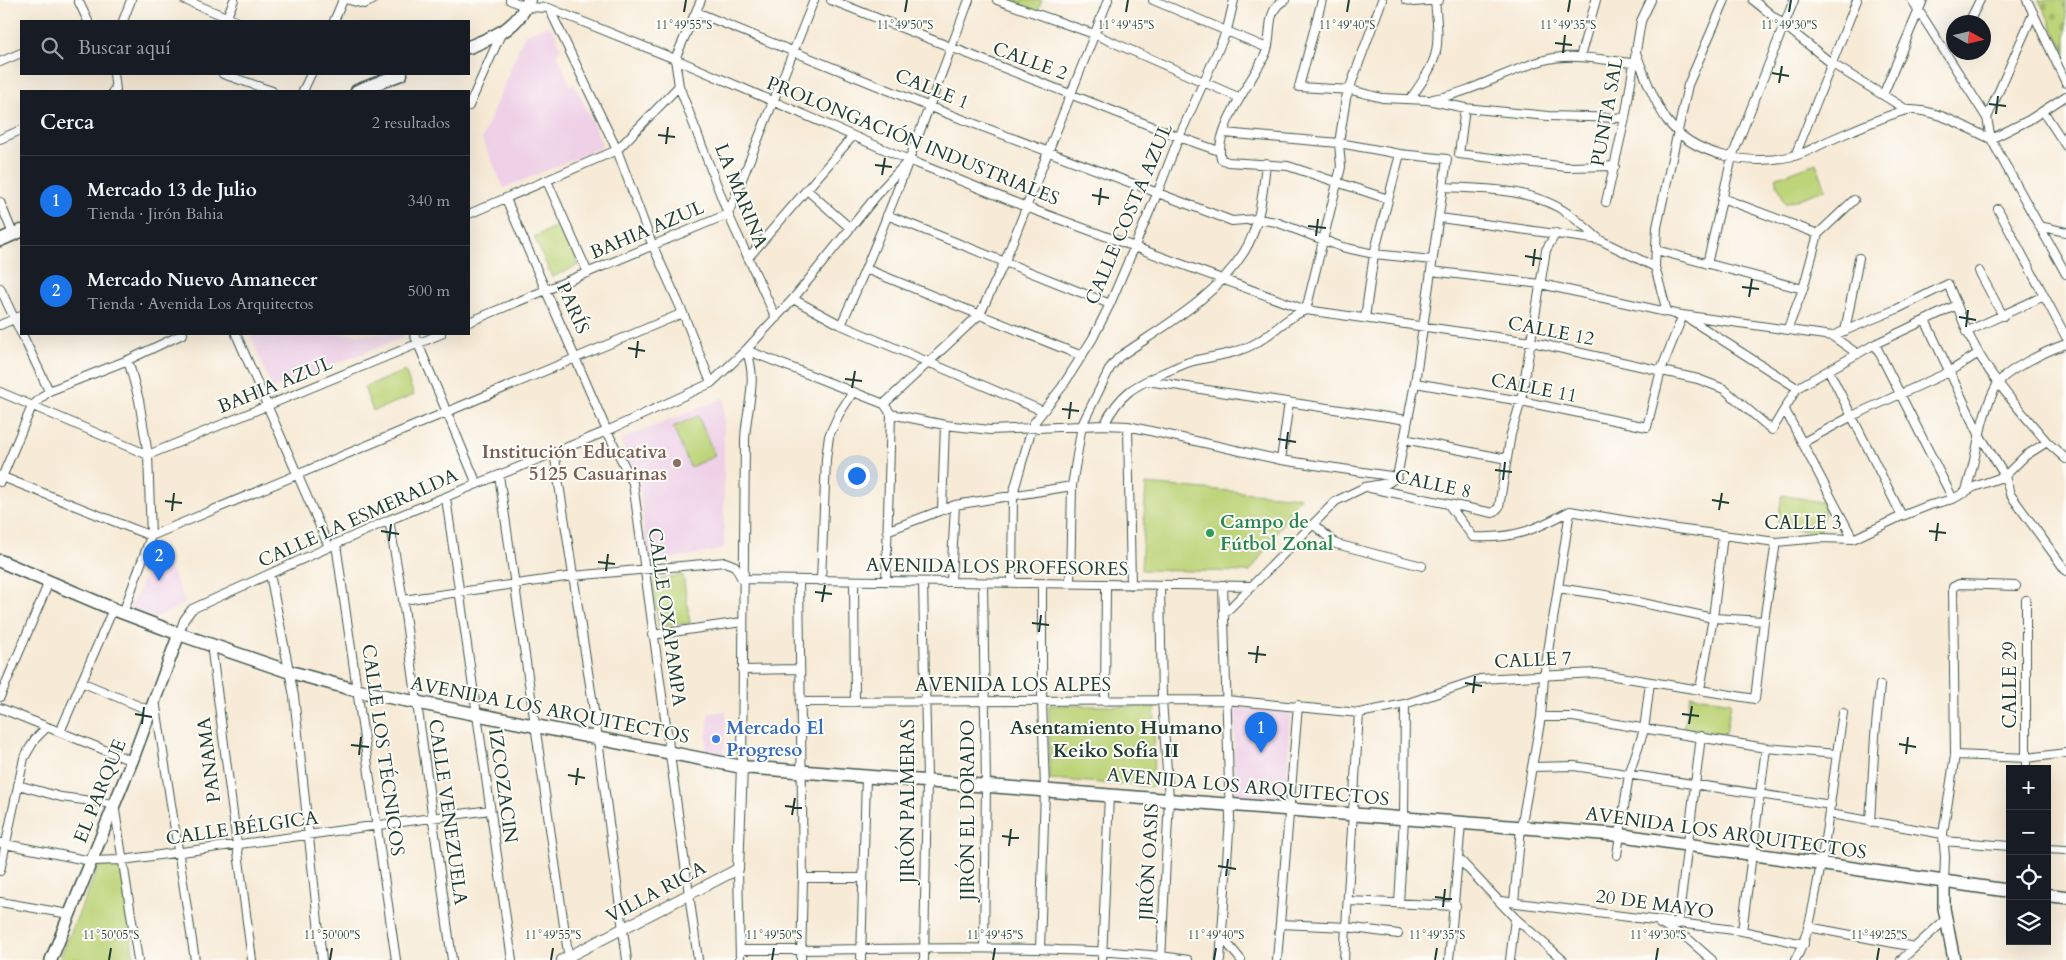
<!DOCTYPE html>
<html lang="es">
<head>
<meta charset="utf-8">
<style>
	:root { --surface:#171b24; --page:#242831; --text:#f1f3f6; --muted:#9ea1a6; --line:#363941; --accent:#1a73e8 }
	body { margin:0; font-family:Cardo,serif; background:var(--page); color:var(--text) }
	.controls { position:absolute; right:15px; bottom:15px; display:grid; overflow:hidden; border-radius:0px; box-shadow:0 5px 20px #0002 }
	.controls button { width:45px; height:45px; display:grid; place-items:center; padding:0; border:0; border-bottom:1px solid var(--line); background:var(--surface); color:var(--text); font:25px sans-serif }
	.compass { position:absolute; left:1946px; top:15px; width:45px; height:45px; border-radius:50%; background:var(--surface); box-shadow:0 5px 20px #0002; rotate:98deg }
	.you { position:absolute; left:856px; top:475px; width:18px; height:18px; margin:-12px; border:4px solid #fff; border-radius:50%; background:#1a73e8; box-shadow:0 0 0 8px #1a73e833 }
	.badge { display:grid; place-items:center; width:32px; height:32px; border-radius:50%; background:var(--accent); color:#fff; font-size:16px; font-weight:700 }
	.pin { position:absolute; translate:-50% -41px; filter:drop-shadow(0 1px 2px #0008) }
	.pin::after { content:''; position:absolute; top:26px; width:18px; height:15px; background:inherit; clip-path:polygon(0 0,100% 0,50% 100%) }
	.list { margin:0; padding:0; list-style:none }
	h2 { display:flex; justify-content:space-between; align-items:center; height:65px; margin:0; padding:0 20px; font-size:21px }
	h2 small { font-size:16px; font-weight:400; color:var(--muted) }
	.list li { display:grid; grid-template-columns:32px 1fr auto; gap:15px; align-items:center; box-sizing:border-box; height:90px; padding:0 20px; border-top:1px solid var(--line) }
	.list b { display:block; font-size:19px; white-space:nowrap }
	.list p { margin:0; font-size:16px; white-space:nowrap; color:var(--muted) }
	.list em { font-size:16px; font-style:normal; color:var(--muted) }
	.icon { flex:none; width:28px; height:28px; fill:none; stroke:currentColor; stroke-width:2; stroke-linecap:round; stroke-linejoin:round }
	.map { position:relative; flex:none; width:2066px; height:960px; overflow:hidden }
	.search { position:absolute; background:var(--surface); box-shadow:0 5px 20px #0002; left:20px; top:20px; width:450px; height:55px; display:flex; align-items:center; gap:12px; box-sizing:border-box; padding:0 18px; border-radius:0px; color:var(--muted); font-size:19px }
	.panel { position:absolute; background:var(--surface); box-shadow:0 5px 20px #0002; left:20px; top:90px; width:450px; height:245px; border-radius:0px }
	.map>svg:first-child { display:block }
	.built { fill:#eed0e7 }
	.green { fill:#bdd479; stroke:#6e8856 }
	.cemetery { fill:url(#cemetery-stones); stroke:#6e8856 }
	.lines { fill:none; stroke-linecap:round; stroke-linejoin:round }
	.minor-casing { stroke:#3f574c; stroke-width:10 }
	.tertiary-casing { stroke:#3f574c; stroke-width:12 }
	.secondary-casing { stroke:#3f574c; stroke-width:14 }
	.primary-casing { stroke:#3f574c; stroke-width:15 }
	.minor { stroke:#fff; stroke-width:8 }
	.tertiary { stroke:#fff; stroke-width:10 }
	.secondary { stroke:#fff; stroke-width:11 }
	.primary { stroke:#fff; stroke-width:12 }
	.ticks { fill:none; stroke:#1f3d34; stroke-width:2 }
	.education-dot { fill:#8d6e63; stroke:#fdfcf7; stroke-width:2 }
	.leisure-dot { fill:#2e9e5b; stroke:#fdfcf7; stroke-width:2 }
	.shop-dot { fill:#3f7fe0; stroke:#fdfcf7; stroke-width:2 }
	.labels { text-anchor:middle; dominant-baseline:central; stroke-width:4; stroke-linejoin:round; paint-order:stroke }
	.street-label { font-size:19px; fill:#1f3d34; stroke:#fdfcf7 }
	.education-label { font-size:19px; font-weight:bold; fill:#785e54; stroke:#fdfcf7; text-anchor:end }
	.leisure-label { font-size:19px; font-weight:bold; fill:#27864d; stroke:#fdfcf7; text-anchor:start }
	.shop-label { font-size:19px; font-weight:bold; fill:#366cbe; stroke:#fdfcf7; text-anchor:start }
	.neighbourhood-label { font-size:20px; font-weight:bold; fill:#1f3d34; stroke:#fdfcf7 }
	.ticks-label { font-size:12px; text-anchor:middle; fill:#1f3d34; stroke:#fdfcf7; stroke-width:4; stroke-linejoin:round; paint-order:stroke }
</style>
</head>
<body>
<div class="map">
<svg width="2066" height="960" viewBox="0 0 2066 960">
	<defs>
		<pattern id="cemetery-stones" width="16" height="16" patternUnits="userSpaceOnUse" patternTransform="scale(1.25)"><rect width="16" height="16" fill="#bdd479"/><path d="M2 7V4a2 2 0 0 1 4 0v3zM10 15v-3a2 2 0 0 1 4 0v3z" fill="#a2b769"/></pattern>
	</defs>
	<rect width="100%" height="100%" fill="#fdfcf7"/>
	<filter id="ink" filterUnits="userSpaceOnUse"><feTurbulence type="fractalNoise" baseFrequency=".02" numOctaves="2"/><feDisplacementMap in="SourceGraphic" scale="10" xChannelSelector="R" yChannelSelector="G"/><feConvolveMatrix kernelMatrix="1 2 1 2 8 2 1 2 1" color-interpolation-filters="sRGB"/></filter>
	<filter id="wash" filterUnits="userSpaceOnUse"><feTurbulence type="fractalNoise" baseFrequency=".0096" numOctaves="4" result="noise"/><feDisplacementMap in="SourceGraphic" scale="20" xChannelSelector="R" yChannelSelector="G"/><feGaussianBlur stdDeviation="1.12" result="paint"/><feColorMatrix in="noise" values="0 0 0 0 0 0 0 0 0 0 0 0 0 0 0 0 0 1.4 0 .05"/><feComposite in="paint" operator="in"/></filter>
	<g filter="url(#wash)">
		<rect width="100%" height="100%" fill="#f7ead6"/>
		<!-- built -->
		<path class="built" d="M546 26 553 29 561 49 557 53 570 85H575L602 143 600 148 504 188 482 139 524 35Z
			M250 334H402L404 337 272 389Z
			M724 398V547L722 550 655 561 647 556 639 482 622 444V439Z
			M161 548 186 603 155 618 130 609 153 558Z
			M1235 707 1290 712 1286 798 1233 794Z
			M726 711 724 755 705 753 709 713Z"/>
		<!-- green -->
		<path class="green" d="M1004 0H1042L1037 13Z
			M1816 163 1826 189 1785 204 1775 178Z
			M561 224 579 265 552 277 534 237Z
			M405 371 414 395 373 411 364 387Z
			M698 416 715 456 690 467 673 427Z
			M1146 484 1300 497 1250 572 1141 570Z
			M1782 495 1826 503 1820 534 1777 526Z
			M683 575 690 623 659 627 652 580Z
			M1690 695 1731 702 1726 734 1684 728Z
			M1049 705 1155 707 1153 787 1049 779Z
			M99 866H121L134 960H59Z"/>
		<!-- cemetery -->
		<path class="cemetery" d="M2039 0H2066V54Z"/>
	</g>
	<g filter="url(#ink)">
		<g class="lines">
			<defs>
				<path id="minor" d="M78 0 88 21
					M185 0 236 21
					M349 0 364 4 373 0
					M510 0 526 7 549 8 556 11 675 59 909 160 1026 207 1306 310 1532 342 1698 379 1724 389 1772 430 1797 388 1875 344 1957 305C1976 363 2008 396 2047 442
					M831 0 1179 137 1219 151
					M997 0 1094 34 1240 98
					M1153 0 1267 48
					M1285 0C1263 11 1274 38 1265 55 1252 81 1213 131 1221 159L1228 162 1288 166 1388 199
					M1322 0 1299 87 1351 90 1382 98 1428 100 1465 108 1548 116 1625 118
					M1406 0 1414 2 1439 0
					M1753 0 1831 63 1907 110
					M1912 0 1987 118 1991 139 2066 274
					M2027 0 2066 83
					M549 8 617 150 652 244 683 313 711 383
					M696 12 930 107 1232 221 1257 219 1276 222 1342 247 1374 254 1432 260
					M123 21 131 0
					M225 21 234 0
					M334 21 343 0
					M1969 22 1980 0
					M1635 50C1644 74 1652 97 1666 119 1693 157 1751 166 1793 156 1805 154 1817 146 1828 141 1845 134 1894 111 1909 110 1937 109 1966 128 1991 139
					M1580 57 1596 0
					M0 62 21 53
					M223 74 272 91
					M679 86 728 214 776 318
					M113 91 116 90 114 74
					M303 91 311 74
					M1883 95 1923 0
					M1411 98C1440 57 1440 51 1435 1
					M1433 99C1471 93 1504 72 1541 61 1570 52 1603 60 1632 63
					M469 106 501 34
					M1465 108 1459 154 1567 167 1615 166
					M2043 111 2066 146
					M1987 118 2033 14
					M0 139 21 130
					M1991 139 2029 120 2066 96
					M1795 156 1857 0
					M547 181 588 273
					M1443 187C1485 189 1534 188 1570 215 1580 222 1590 231 1600 240
					M807 190 850 228
					M1722 198 1818 234
					M506 199 607 431 633 483 698 960
					M0 202 13 234
					M1606 202 1625 118 1641 21 1651 0
					M1998 209 2066 337
					M469 214 617 150 679 86 675 59 701 0
					M887 215 1110 304
					M1440 218 1600 240 1655 267
					M2039 226 2066 232
					M1656 250 1803 289
					M748 258 853 136
					M1707 264 1732 157 1794 0
					M866 269 1082 356
					M1431 271 1541 284 1675 314 1832 336 1858 354
					M1979 271 2003 316
					M0 288 21 333
					M793 299 841 325 1043 411
					M1306 310 1341 167 1339 143 1346 98 1382 0
					M1667 312 1655 267 1657 227 1688 85 1725 0
					M1365 318 1374 254 1400 154
					M1925 320 1979 434 2005 476 2010 494 2066 571
					M469 322 728 214 814 0
					M0 325 21 316
					M841 325C889 219 928 109 969 0
					M1788 328 1803 289 1818 234 1854 200
					M1845 331 1859 258
					M1966 332 2044 296
					M22 334 49 391
					M236 334 329 547
					M414 334 477 484
					M1832 336 1897 309 1948 284 1957 305
					M1875 344 1953 499
					M746 350 884 404 891 414 886 581
					M1829 371 1902 516
					M1147 381 1407 420
					M1415 383 1521 401 1647 427 1661 370 1683 315 1797 388
					M0 392 148 455 441 334
					M884 404 980 314 1005 261 1108 0
					M1785 410 1853 539
					M891 414 945 425 990 430 1104 425C1120 393 1134 386 1165 372 1174 369 1184 363 1193 361 1214 356 1237 354 1256 343 1274 333 1286 317 1306 310
					M1104 425 1128 426 1281 460 1397 477
					M1128 426 1131 585
					M1404 439 1507 459
					M1802 443 1852 416 1949 372 1977 354
					M554 452 595 717 627 960
					M1281 460 1289 402
					M499 475 569 960
					M0 476 151 536
					M0 482 32 406 49 391 128 360 183 334
					M1370 488 1493 513 1499 507 1511 434 1521 401 1546 250 1556 233
					M1965 493C1978 458 1978 418 1997 385 2005 370 2049 350 2066 344
					M446 498 512 960
					M1449 505 1473 537C1515 539 1534 530 1570 511
					M942 510 945 425
					M1570 511 1669 528 1776 542 1820 538 1853 539 1902 516 1930 505 1953 499 1974 487 2005 476 2025 456 2047 442 2066 459
					M389 520 403 600 452 960
					M1313 524 1336 544 1422 566
					M889 530 955 505 1072 486
					M151 536 683 313
					M336 544 396 960
					M270 574 294 696 322 960
					M742 579 1251 586
					M799 580 803 878 801 960
					M821 581 826 459 829 436 839 414 853 392
					M854 581 855 702
					M923 582 927 780 924 960
					M951 582 955 505
					M983 583 986 785 984 947
					M1012 583 1013 494 1033 424 1062 387 1093 338 1110 304 1157 194 1179 137 1227 30 1234 0
					M1070 584 1072 486 1082 425 1110 368 1119 357C1164 326 1214 299 1244 252 1260 227 1263 192 1266 163
					M1160 585 1162 700 1169 799 1161 960
					M1558 588 1605 595 1713 618 1764 621
					M403 600 573 576 725 562 735 566 742 579
					M2026 600V769
					M123 613 151 536 148 455 139 400 128 360
					M1224 614 1336 501 1365 487 1388 483 1397 477 1415 383 1447 159 1400 154 1339 143 1224 133
					M179 634 184 620 192 609 389 520 607 431 711 383 746 350 793 299 882 189 909 160
					M652 635 742 622
					M211 644 252 960
					M742 670 800 669
					M81 682 151 711
					M1700 689 1713 618 1723 535
					M0 697 49 582
					M155 700 195 960
					M1105 701 1106 585
					M800 702 1226 700 1359 713 1405 704 1480 679 1596 673 1755 699 1764 621 1776 542
					M0 708 132 761
					M1541 717H1573L1766 748 1836 754
					M60 732 113 609
					M1955 755 2027 758 2066 753
					M742 767C742 658 743 549 745 440 746 408 759 380 746 350
					M1532 767 1574 766 1831 805
					M18 785 61 797 114 804 138 960
					M1830 814 1943 834
					M1870 822 1875 736 1880 685
					M1943 841 2010 846
					M0 843 91 861 123 860 490 810
					M2047 849 2066 850
					M1617 855 1629 774 1644 730 1650 682
					M1459 859 1515 918 1563 960
					M738 869 740 960
					M0 871 24 758 35 739 47 727
					M803 878H863
					M1944 883 1945 857 1943 834 1955 755 1953 587 1959 584 2016 586
					M1349 901 1456 906
					M1501 901 1742 931 1804 944
					M0 902 69 914
					M1514 902 1521 828 1541 717 1544 677 1570 511
					M1399 903 1404 819 1405 704
					M1280 924 1347 927 1398 934
					M1660 924 1687 938 1712 960
					M1678 924 1701 736
					M1808 927 1915 947
					M1742 931 1766 748
					M1223 938 1241 960
					M1040 949 1045 789 1042 701V584
					M740 950C846 951 953 945 1059 950 1103 951 1146 953 1188 960
					M861 960 866 777
					M1102 960 1109 795
					M1220 960 1230 818 1223 585
					M1277 960 1298 705
					M1344 960 1359 713
					M1449 960 1461 824
					M1510 960 1515 918
					M1795 960C1809 936 1813 907 1818 880 1829 824 1834 768 1843 713
					M1901 960 1946 919"/>
				<path id="tertiary" d="M562 960 738 869 742 767"/>
				<path id="secondary" d="M1944 883V908L1954 960
					M51 960 132 761 179 634"/>
				<path id="primary" d="M469 47C495 36 517 29 529 0
					M357 91 401 74
					M0 240 21 231
					M0 561 113 609 179 634 287 671 359 691 742 767 1620 835 2010 891
					M2047 895 2066 897"/>
			</defs>
			<!-- minor casing -->
			<use href="#minor" class="minor-casing"/>
			<!-- tertiary casing -->
			<use href="#tertiary" class="tertiary-casing"/>
			<!-- secondary casing -->
			<use href="#secondary" class="secondary-casing"/>
			<!-- primary casing -->
			<use href="#primary" class="primary-casing"/>
			<!-- minor -->
			<use href="#minor" class="minor"/>
			<!-- tertiary -->
			<use href="#tertiary" class="tertiary"/>
			<!-- secondary -->
			<use href="#secondary" class="secondary"/>
			<!-- primary -->
			<use href="#primary" class="primary"/>
		</g>
	</g>
	<!-- ticks -->
	<path class="ticks" d="M684 12 686 0M905 12 907 0M1126 12 1128 0M1347 12 1349 0M1568 12 1570 0M1789 12 1791 0M1555 43 1572 45M1563 53 1565 35M1772 73 1789 76M1779 83 1782 66M1989 104 2006 106M1996 114 1998 96M658 135 675 137M666 144 668 127M875 165 892 167M882 175 885 158M1092 195 1109 198M1099 205 1101 188M1308 226 1326 228M1316 236 1318 219M1525 256 1542 259M1533 266 1535 249M1742 287 1759 289M1749 297 1752 279M1959 317 1976 320M1966 327 1968 310M628 348 645 351M636 358 638 341M845 379 862 381M852 388 855 371M1062 409 1079 411M1069 419 1071 402M1278 439 1296 442M1286 449 1288 432M1495 470 1512 472M1503 480 1505 462M1712 500 1729 503M165 501 182 503M1719 510 1722 493M172 511 174 493M381 531 399 534M1929 531 1946 533M389 541 391 524M1936 541 1938 523M598 562 615 564M606 571 608 554M815 592 832 594M822 602 825 585M1032 623 1049 625M1039 632 1041 615M1248 653 1266 655M1256 663 1258 646M1465 683 1482 686M1473 693 1475 676M135 714 152 717M1682 714 1699 716M142 724 144 707M1689 724 1692 706M1899 744 1916 747M351 745 369 747M1906 754 1908 737M359 755 361 737M568 775 585 778M576 785 578 768M785 806 802 808M792 815 795 798M1002 836 1019 838M1009 846 1011 829M1218 866 1236 869M1226 876 1228 859M1435 897 1452 899M1443 907 1445 889M109 960 111 948M330 960 332 948M551 960 553 948M772 960 774 948M993 960 995 948M1214 960 1216 948M1435 960 1437 948M1656 960 1658 948M1877 960 1879 948"/>
	<!-- markers -->
	<circle class="education-dot" cx="677" cy="463" r="5"/>
	<circle class="leisure-dot" cx="1210" cy="533" r="5"/>
	<circle class="shop-dot" cx="716" cy="739" r="5"/>
	<g class="labels">
		<!-- street labels -->
		<g class="street-label">
			<text transform="translate(1030 61) rotate(20)">CALLE 2</text>
			<text transform="translate(932 89) rotate(22)">CALLE 1</text>
			<text transform="translate(1607 112) rotate(-80)">PUNTA SAL</text>
			<text transform="translate(913 141) rotate(22)">PROLONGACIÓN INDUSTRIALES</text>
			<text transform="translate(741 196) rotate(68)">LA MARINA</text>
			<text transform="translate(1129 214) rotate(-67)">CALLE COSTA AZUL</text>
			<text transform="translate(647 230) rotate(-23)">BAHIA AZUL</text>
			<text transform="translate(573 308) rotate(66)">PARÍS</text>
			<text transform="translate(1551 331) rotate(11)">CALLE 12</text>
			<text transform="translate(275 385) rotate(-22)">BAHIA AZUL</text>
			<text transform="translate(1534 388) rotate(11)">CALLE 11</text>
			<text transform="translate(1433 484) rotate(12)">CALLE 8</text>
			<text transform="translate(358 518) rotate(-24)">CALLE LA ESMERALDA</text>
			<text x="1803" y="523">CALLE 3</text>
			<text transform="translate(997 567) rotate(1)">AVENIDA LOS PROFESORES</text>
			<text transform="translate(667 617) rotate(82)">CALLE OXAPAMPA</text>
			<text transform="translate(1533 660) rotate(-3)">CALLE 7</text>
			<text x="1013" y="685">AVENIDA LOS ALPES</text>
			<text transform="translate(2010 685) rotate(-90)">CALLE 29</text>
			<text transform="translate(550 710) rotate(11)">AVENIDA LOS ARQUITECTOS</text>
			<text transform="translate(383 750) rotate(82)">CALLE LOS TÉCNICOS</text>
			<text transform="translate(209 760) rotate(-97)">PANAMA</text>
			<text transform="translate(503 786) rotate(82)">IZCOZACIN</text>
			<text transform="translate(1248 787) rotate(5)">AVENIDA LOS ARQUITECTOS</text>
			<text transform="translate(100 791) rotate(-68)">EL PARQUE</text>
			<text transform="translate(908 801) rotate(-90)">JIRÓN PALMERAS</text>
			<text transform="translate(968 810) rotate(-90)">JIRÓN EL DORADO</text>
			<text transform="translate(448 812) rotate(82)">CALLE VENEZUELA</text>
			<text transform="translate(242 828) rotate(-8)">CALLE BÉLGICA</text>
			<text transform="translate(1726 833) rotate(8)">AVENIDA LOS ARQUITECTOS</text>
			<text transform="translate(1149 862) rotate(-87)">JIRÓN OASIS</text>
			<text transform="translate(656 892) rotate(-28)">VILLA RICA</text>
			<text transform="translate(1655 904) rotate(8)">20 DE MAYO</text>
		</g>
		<!-- education labels -->
		<g class="education-label">
			<text x="667" y="452">Institución Educativa<tspan x="667" dy="22">5125 Casuarinas</tspan></text>
		</g>
		<!-- leisure labels -->
		<g class="leisure-label">
			<text x="1220" y="522">Campo de<tspan x="1220" dy="22">Fútbol Zonal</tspan></text>
		</g>
		<!-- shop labels -->
		<g class="shop-label">
			<text x="726" y="728">Mercado El<tspan x="726" dy="22">Progreso</tspan></text>
		</g>
		<!-- neighbourhood labels -->
		<g class="neighbourhood-label">
			<text x="1116" y="727">Asentamiento Humano<tspan x="1116" dy="23">Keiko Sofía II</tspan></text>
		</g>
	</g>
	<g class="ticks-label">
		<text x="684" y="29">11°49'55"S</text>
		<text x="905" y="29">11°49'50"S</text>
		<text x="1126" y="29">11°49'45"S</text>
		<text x="1347" y="29">11°49'40"S</text>
		<text x="1568" y="29">11°49'35"S</text>
		<text x="1789" y="29">11°49'30"S</text>
		<text x="111" y="939">11°50'05"S</text>
		<text x="332" y="939">11°50'00"S</text>
		<text x="553" y="939">11°49'55"S</text>
		<text x="774" y="939">11°49'50"S</text>
		<text x="995" y="939">11°49'45"S</text>
		<text x="1216" y="939">11°49'40"S</text>
		<text x="1437" y="939">11°49'35"S</text>
		<text x="1658" y="939">11°49'30"S</text>
		<text x="1879" y="939">11°49'25"S</text>
	</g>
</svg>
<div class="controls">
<button>+</button>
<button>−</button>
<button><svg class="icon" aria-label="locate" viewBox="0 0 24 24"><circle cx="12" cy="12" r="6"/><path d="M12 2v4M12 18v4M2 12h4M18 12h4"/></svg></button>
<button><svg class="icon" aria-label="layers" viewBox="0 0 24 24"><path d="M12 4l9 5-9 5-9-5zM3 14l9 5 9-5"/></svg></button>
</div>
<svg class="compass" viewBox="-18 -18 36 36"><path d="M0-13l5 13h-10z" fill="#e53935"/><path d="M0 13l5-13h-10z" fill="#9ea1a6"/></svg>
<div class="you"></div>
<div class="pin badge" style="left:1261px;top:753px">1</div>
<div class="pin badge" style="left:159px;top:581px">2</div>
<div class="search"><svg class="icon" aria-label="search" viewBox="0 0 24 24"><circle cx="10" cy="10" r="6"/><path d="M15 15l6 6"/></svg>Buscar aquí</div>
<section class="panel">
<h2>Cerca<small>2 resultados</small></h2>
<ul class="list">
<li><span class="badge">1</span><div><b>Mercado 13 de Julio</b><p>Tienda · Jirón Bahia</p></div><em>340 m</em></li>
<li><span class="badge">2</span><div><b>Mercado Nuevo Amanecer</b><p>Tienda · Avenida Los Arquitectos</p></div><em>500 m</em></li>
</ul>
</section>
</div>
</body>
</html>
